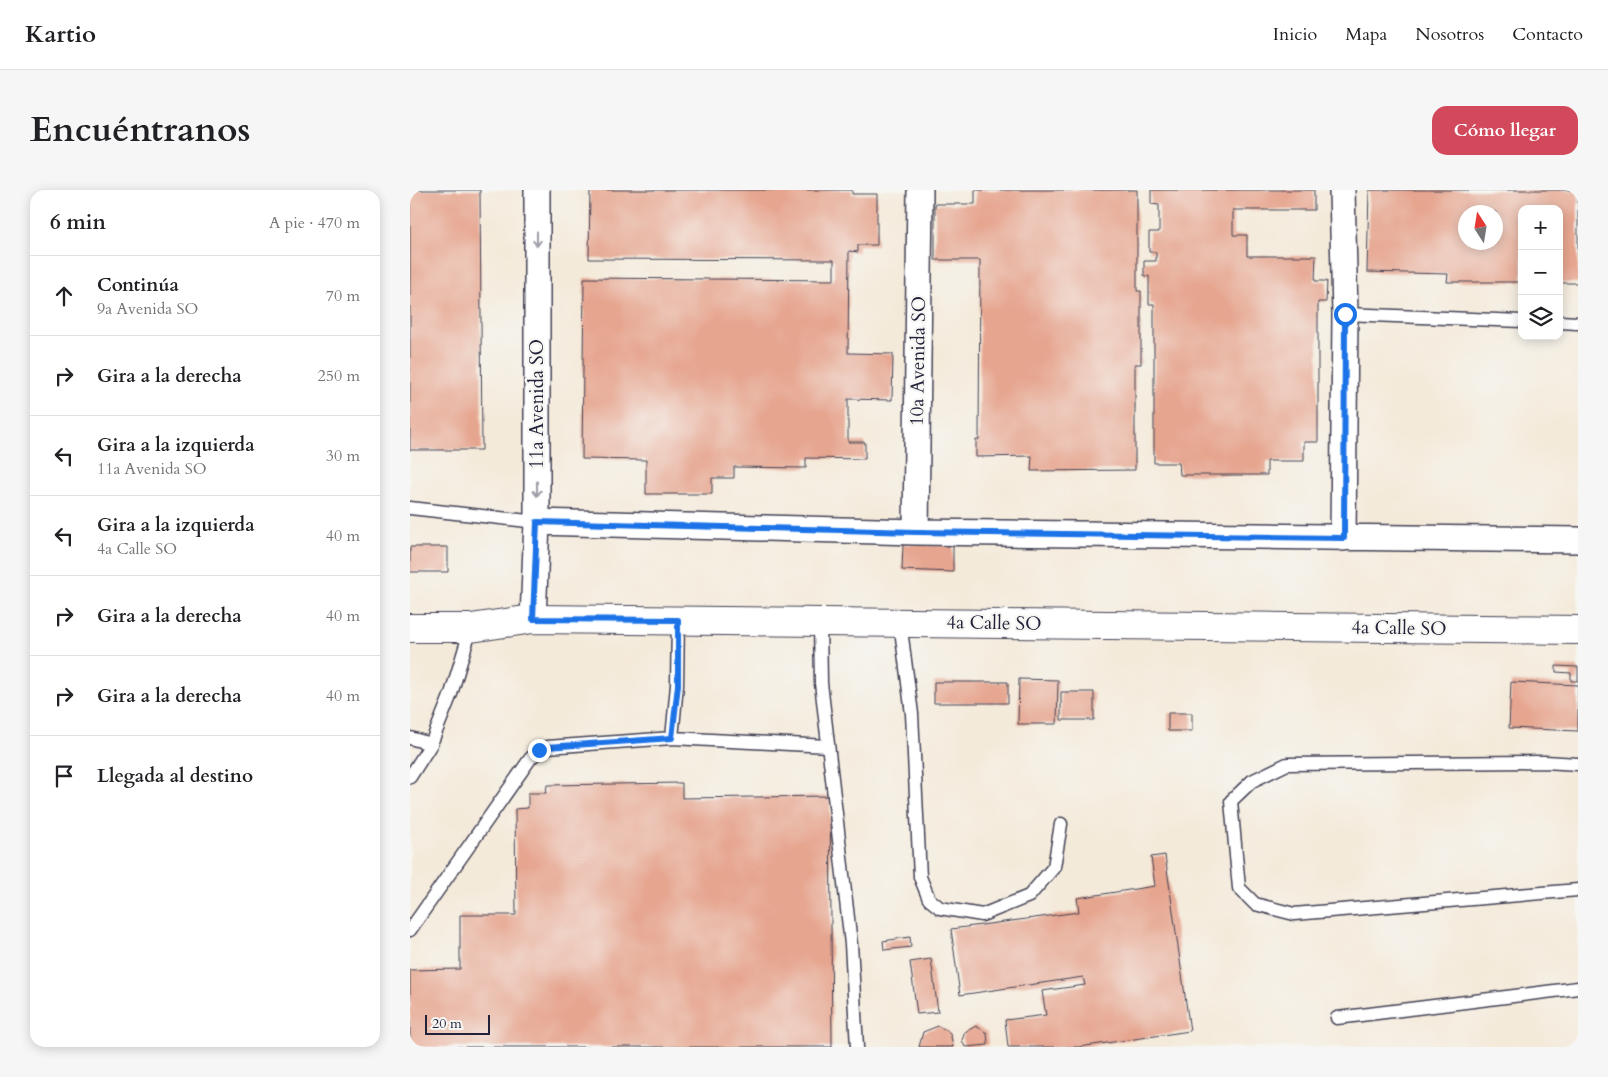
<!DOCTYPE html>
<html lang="es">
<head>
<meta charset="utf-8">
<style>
	:root { --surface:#fff; --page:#f6f6f6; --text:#202124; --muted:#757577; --line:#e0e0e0; --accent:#d1495b }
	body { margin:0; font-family:Cardo,serif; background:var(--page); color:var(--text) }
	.controls { position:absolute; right:15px; top:15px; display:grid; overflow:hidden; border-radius:10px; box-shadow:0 2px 12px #0003 }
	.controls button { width:45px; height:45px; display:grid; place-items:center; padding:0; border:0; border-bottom:1px solid var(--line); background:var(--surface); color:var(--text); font:25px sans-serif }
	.compass { position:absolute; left:1048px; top:15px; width:45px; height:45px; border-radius:50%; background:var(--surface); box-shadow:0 2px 12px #0003; rotate:348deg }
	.scale { position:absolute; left:15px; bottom:12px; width:65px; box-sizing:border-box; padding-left:5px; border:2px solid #22223b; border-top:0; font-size:14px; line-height:18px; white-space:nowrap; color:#22223b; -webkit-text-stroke:4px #f6f6f2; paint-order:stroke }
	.stop { position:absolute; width:15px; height:15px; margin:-11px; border:4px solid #1a73e8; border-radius:50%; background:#fff }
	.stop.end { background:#1a73e8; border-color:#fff; box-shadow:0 1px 5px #0008 }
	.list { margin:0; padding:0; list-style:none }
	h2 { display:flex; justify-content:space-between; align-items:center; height:65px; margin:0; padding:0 20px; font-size:21px }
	h2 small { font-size:16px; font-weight:400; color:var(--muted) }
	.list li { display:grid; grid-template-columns:32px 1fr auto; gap:15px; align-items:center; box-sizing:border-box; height:80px; padding:0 20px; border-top:1px solid var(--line) }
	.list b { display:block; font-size:19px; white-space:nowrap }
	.list p { margin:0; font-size:16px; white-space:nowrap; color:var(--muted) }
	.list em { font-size:16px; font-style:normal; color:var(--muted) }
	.icon { flex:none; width:28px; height:28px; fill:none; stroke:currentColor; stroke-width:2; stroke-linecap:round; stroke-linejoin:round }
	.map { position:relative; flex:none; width:1168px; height:857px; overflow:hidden; border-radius:15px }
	header { display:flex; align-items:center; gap:30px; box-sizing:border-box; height:70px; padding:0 25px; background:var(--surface); border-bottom:1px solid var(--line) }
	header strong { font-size:24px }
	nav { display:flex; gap:28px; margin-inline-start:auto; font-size:18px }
	.intro { display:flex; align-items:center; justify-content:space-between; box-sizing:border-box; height:120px; padding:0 30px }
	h1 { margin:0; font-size:35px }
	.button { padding:12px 22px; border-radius:15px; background:var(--accent); color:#fff; font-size:18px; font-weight:700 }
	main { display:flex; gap:30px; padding:0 30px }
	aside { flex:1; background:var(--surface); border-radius:15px; box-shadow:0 2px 12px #0003 }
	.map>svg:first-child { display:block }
	.building { fill:#e6a58f; fill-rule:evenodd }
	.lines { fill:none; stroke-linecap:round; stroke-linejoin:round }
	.lane-casing { stroke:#424053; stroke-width:15 }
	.street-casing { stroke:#424053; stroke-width:28 }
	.secondary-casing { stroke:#424053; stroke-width:30 }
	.lane { stroke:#fff; stroke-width:12 }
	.street { stroke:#fff; stroke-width:25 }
	.secondary { stroke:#fff; stroke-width:28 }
	.oneway { stroke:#9c9ca7 }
	.route { stroke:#1a73e8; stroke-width:6 }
	.labels { text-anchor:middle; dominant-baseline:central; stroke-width:4.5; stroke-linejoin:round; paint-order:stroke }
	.street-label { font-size:19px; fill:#22223b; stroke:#f6f6f2 }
</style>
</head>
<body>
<header>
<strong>Kartio</strong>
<nav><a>Inicio</a><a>Mapa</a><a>Nosotros</a><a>Contacto</a></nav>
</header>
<div class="intro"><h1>Encuéntranos</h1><a class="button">Cómo llegar</a></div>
<main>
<aside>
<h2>6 min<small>A pie · 470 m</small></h2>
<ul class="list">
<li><svg class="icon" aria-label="ahead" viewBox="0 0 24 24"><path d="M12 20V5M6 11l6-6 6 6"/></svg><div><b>Continúa</b><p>9a Avenida SO</p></div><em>70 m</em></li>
<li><svg class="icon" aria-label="right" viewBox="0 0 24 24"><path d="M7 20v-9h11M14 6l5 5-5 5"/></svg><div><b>Gira a la derecha</b></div><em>250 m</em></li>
<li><svg class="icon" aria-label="left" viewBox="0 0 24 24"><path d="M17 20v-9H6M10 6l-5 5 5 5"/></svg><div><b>Gira a la izquierda</b><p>11a Avenida SO</p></div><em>30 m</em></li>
<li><svg class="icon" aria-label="left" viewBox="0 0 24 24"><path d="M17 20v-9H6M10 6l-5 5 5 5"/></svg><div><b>Gira a la izquierda</b><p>4a Calle SO</p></div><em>40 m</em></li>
<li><svg class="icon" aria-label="right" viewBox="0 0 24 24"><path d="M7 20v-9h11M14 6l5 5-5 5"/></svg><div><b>Gira a la derecha</b></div><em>40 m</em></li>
<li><svg class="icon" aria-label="right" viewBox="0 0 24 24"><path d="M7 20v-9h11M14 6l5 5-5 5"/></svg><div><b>Gira a la derecha</b></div><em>40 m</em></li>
<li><svg class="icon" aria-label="arrive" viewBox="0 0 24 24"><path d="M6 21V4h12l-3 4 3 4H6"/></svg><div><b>Llegada al destino</b></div></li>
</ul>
</aside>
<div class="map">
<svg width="1168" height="857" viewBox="0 0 1168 857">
	<rect width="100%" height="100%" fill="#f6f6f2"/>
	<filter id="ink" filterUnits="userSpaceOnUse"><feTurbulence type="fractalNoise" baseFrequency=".02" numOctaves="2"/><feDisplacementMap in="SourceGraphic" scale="10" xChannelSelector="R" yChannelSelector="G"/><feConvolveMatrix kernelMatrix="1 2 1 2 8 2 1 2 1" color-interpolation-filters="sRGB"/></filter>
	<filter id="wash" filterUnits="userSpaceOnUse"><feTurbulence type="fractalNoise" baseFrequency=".0096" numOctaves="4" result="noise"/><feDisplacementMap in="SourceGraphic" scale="20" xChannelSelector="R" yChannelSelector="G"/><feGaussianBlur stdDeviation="1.12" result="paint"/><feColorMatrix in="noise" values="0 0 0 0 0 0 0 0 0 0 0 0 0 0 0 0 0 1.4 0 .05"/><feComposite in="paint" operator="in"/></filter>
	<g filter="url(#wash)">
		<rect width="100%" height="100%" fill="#f4eada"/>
		<g id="blocks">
			<!-- building -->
			<path class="building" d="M0 0H70L72 260H0Z
				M180 0H442V4H467V55H448V62L439 61 438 163 483 164 482 210 438 209V252H455V269L396 268V278L324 277V288H302V304H236V270L172 269 174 88 424 90V70L179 69Z
				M565 0H727V101H731V174H725V280L621 281 622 266 566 267V250H569L570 70H525V14H565Z
				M741 0H904V20H823V45H837V66H906L905 91H917L916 112H908V252H894V271H857V285H770L769 273H744V114H739V86H734V71H746V62H739V42H749V15L741 14Z
				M959 0H1168V93H1149V19H1112V92H1037L1038 84 957 82ZM1056 22H1086V52H1056Z
				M493 354 543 356V382L492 380Z
				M0 357H38V382H0Z
				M1146 476 1168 477V491H1161V483L1146 482Z
				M609 489 648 490 647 534H608Z
				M524 492H598V513H524Z
				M1101 492 1168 495V541L1099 538Z
				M651 502H684V530H651Z
				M758 523H782V541H758Z
				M272 593V608L420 606 422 857H0V780L50 779V725H106L105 619 118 618V603H136L137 595Z
				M755 665 780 841 669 857H598L595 830 636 825 632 801 675 795 673 787 550 805 541 739 669 722 667 708 745 696 741 667Z
				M500 747 501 757 474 760 473 751Z
				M521 769 528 822 507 824 500 772Z
				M528 836 538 841 541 846 543 857H509L513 842Z
				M566 836 577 843 578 855 555 857 552 850 555 842Z"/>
		</g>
	</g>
	<g filter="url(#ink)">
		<use href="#blocks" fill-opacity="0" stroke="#424053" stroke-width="1"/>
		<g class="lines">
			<defs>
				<path id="lane" d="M935 124 1112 131
					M1149 132 1168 133
					M0 318 127 332
					M410 432 411 493 441 754 447 857
					M490 432 502 524 510 687 519 709 530 718 572 725 619 706 644 677 651 634
					M0 548 21 554
					M262 548 267 495 268 430
					M1168 574 1135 572 877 574 842 591 821 611 829 698 845 714 884 724 1168 700
					M0 587 21 554 41 504 61 438
					M0 740 120 569 129 560 137 557 262 548 418 556
					M927 828 1168 798"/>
				<path id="street" d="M932 0 935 124 933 348
					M127 332 506 342 1168 350
					M506 342 510 0
					M123 429 127 332V0"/>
				<path id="secondary" d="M0 438H61L123 429 1168 440"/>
			</defs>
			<!-- lane casing -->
			<use href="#lane" class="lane-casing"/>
			<!-- street casing -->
			<use href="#street" class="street-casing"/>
			<!-- secondary casing -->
			<use href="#secondary" class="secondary-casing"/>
			<!-- lane -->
			<use href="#lane" class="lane"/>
			<!-- street -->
			<use href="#street" class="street"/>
			<!-- secondary -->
			<use href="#secondary" class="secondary"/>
		</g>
		<!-- one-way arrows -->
		<defs><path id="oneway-shaft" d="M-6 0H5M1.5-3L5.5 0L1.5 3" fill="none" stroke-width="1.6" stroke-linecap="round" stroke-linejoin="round" transform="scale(1.25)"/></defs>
		<g class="oneway">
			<use href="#oneway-shaft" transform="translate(127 49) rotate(90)"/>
			<use href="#oneway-shaft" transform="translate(127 299) rotate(90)"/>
		</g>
	</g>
	<g class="lines" filter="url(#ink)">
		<!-- route -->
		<path class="route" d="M129 560 137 557 262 548 268 495V430L123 429 127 332 506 342 934 348 935 124"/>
	</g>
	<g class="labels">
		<!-- street labels -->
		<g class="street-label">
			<text transform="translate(508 171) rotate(-89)">10a Avenida SO</text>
			<text transform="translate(127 214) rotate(-90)">11a Avenida SO</text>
			<text transform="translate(584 433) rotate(1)">4a Calle SO</text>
			<text transform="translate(989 438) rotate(1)">4a Calle SO</text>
		</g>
	</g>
</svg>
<div class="controls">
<button>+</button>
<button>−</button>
<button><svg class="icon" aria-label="layers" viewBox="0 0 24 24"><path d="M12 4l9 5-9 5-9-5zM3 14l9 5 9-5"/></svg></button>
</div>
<svg class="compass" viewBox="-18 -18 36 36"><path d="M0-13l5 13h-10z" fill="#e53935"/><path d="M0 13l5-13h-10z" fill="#757577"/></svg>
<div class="scale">20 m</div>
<div class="stop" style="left:935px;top:124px"></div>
<div class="stop end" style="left:129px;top:560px"></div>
</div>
</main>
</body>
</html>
